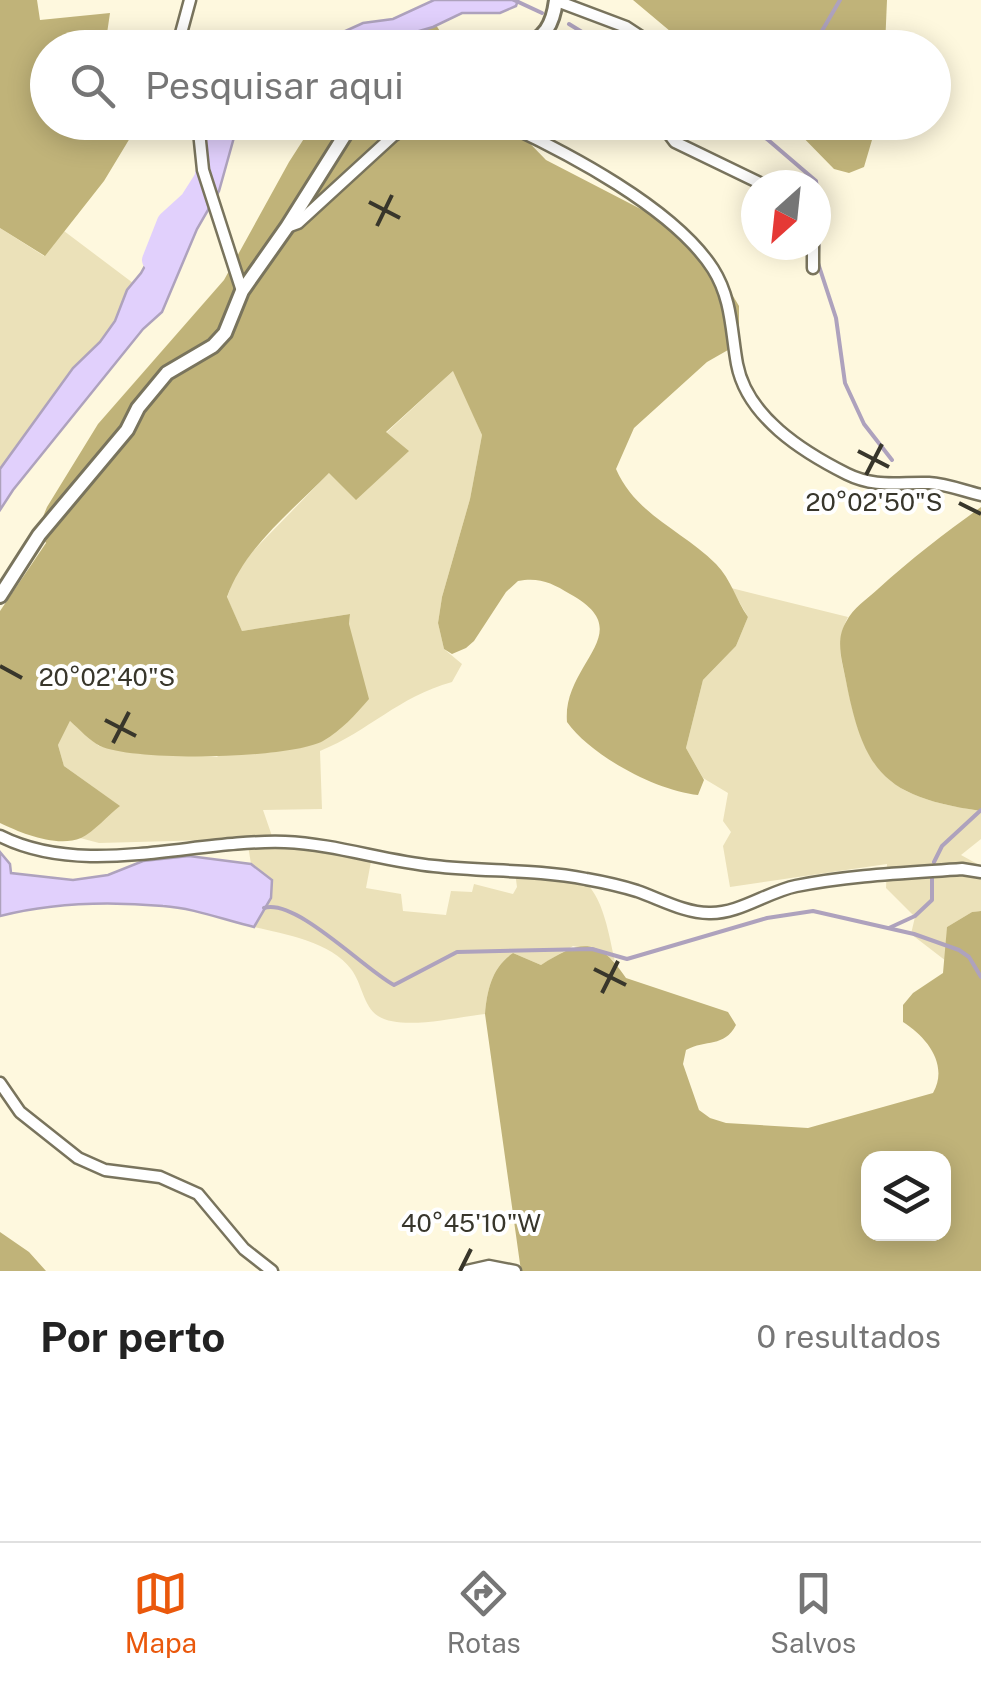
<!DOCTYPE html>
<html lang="pt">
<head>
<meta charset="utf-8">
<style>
	:root { --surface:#fff; --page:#f2f2f2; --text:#222; --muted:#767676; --line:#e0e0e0; --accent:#ea580c }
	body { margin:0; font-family:"Public Sans",sans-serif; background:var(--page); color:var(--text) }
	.controls { position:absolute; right:30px; bottom:30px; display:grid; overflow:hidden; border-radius:20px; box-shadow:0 5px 25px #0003 }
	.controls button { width:90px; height:90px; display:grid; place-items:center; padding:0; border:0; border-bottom:2px solid var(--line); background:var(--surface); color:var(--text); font:50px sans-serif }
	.compass { position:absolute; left:741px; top:170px; width:90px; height:90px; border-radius:50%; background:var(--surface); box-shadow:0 5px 25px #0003; rotate:207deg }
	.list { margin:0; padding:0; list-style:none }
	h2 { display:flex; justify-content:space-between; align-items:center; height:130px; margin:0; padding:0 40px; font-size:42px }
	h2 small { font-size:32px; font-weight:400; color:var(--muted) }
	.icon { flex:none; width:55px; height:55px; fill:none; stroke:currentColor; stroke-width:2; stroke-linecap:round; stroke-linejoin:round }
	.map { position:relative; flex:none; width:981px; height:1271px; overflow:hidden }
	.search { position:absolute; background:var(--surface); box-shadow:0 5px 25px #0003; left:30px; right:30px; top:30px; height:110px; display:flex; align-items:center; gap:25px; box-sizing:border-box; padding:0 35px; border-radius:55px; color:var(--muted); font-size:38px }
	.sheet { height:270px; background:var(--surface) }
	nav { display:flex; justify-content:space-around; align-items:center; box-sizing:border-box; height:140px; border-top:2px solid var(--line); background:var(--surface); font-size:28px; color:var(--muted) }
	nav a { display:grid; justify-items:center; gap:5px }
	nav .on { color:var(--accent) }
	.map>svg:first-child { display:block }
	.green { fill:#ebe1b9 }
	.forest { fill:#c0b379; fill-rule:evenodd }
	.water { fill:#e1d0fc; stroke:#aea2bd; stroke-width:2.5 }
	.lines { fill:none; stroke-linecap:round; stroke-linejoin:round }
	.stream { stroke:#aea2bd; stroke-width:4 }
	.river { stroke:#e1d0fc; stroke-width:22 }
	.minor-casing { stroke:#79745d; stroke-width:15 }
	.tertiary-casing { stroke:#79745d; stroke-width:18 }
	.minor { stroke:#fff; stroke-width:10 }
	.tertiary { stroke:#fff; stroke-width:12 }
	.ticks { fill:none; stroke:#38362b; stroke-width:4 }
	.ticks-label { font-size:25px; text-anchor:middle; fill:#38362b; stroke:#fff; stroke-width:8; stroke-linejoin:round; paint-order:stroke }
</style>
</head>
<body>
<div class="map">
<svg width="981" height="1271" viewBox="0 0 981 1271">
	<rect width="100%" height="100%" fill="#fef8de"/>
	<!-- green -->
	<path class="green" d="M0 228 44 256 64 231 133 283 115 321 100 342 73 368 0 469Z
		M454 370 482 435 470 499 442 597 438 623 444 649 462 664 452 682C398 697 369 731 320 751L322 809 263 810 273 839 373 851 366 888 401 894 403 911 446 915 451 891 472 892 474 884 513 894 517 887 514 865C594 862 601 893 615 962L604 953 573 946 541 965 513 953C492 967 487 990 485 1014 457 1017 402 1031 378 1016 363 1006 362 983 351 969 331 942 285 934 254 927L271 898 272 881 251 864 247 839 99 843 80 838 119 806 64 766 58 745 70 721 99 746 123 751 217 757 349 624 350 614 242 631 227 598 235 574 254 550 329 473 408 451 386 433Z
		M731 588 848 617C835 642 841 658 847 685 866 776 888 797 981 811V839L961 855 981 866V911L972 912 947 927 946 961 911 934 915 917 886 888 887 864 730 887 723 846 731 832 723 821 728 793 703 778 686 748 703 680 736 646 748 617Z"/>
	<!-- forest -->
	<path class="forest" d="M0 0H37L40 20 110 13 105 47 48 48V122L125 123 130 138 104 181 45 256 0 228Z
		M633 0H887L885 47H689Z
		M436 25 450 47 382 48 391 38Z
		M314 123H510L546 160 660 219 718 271 739 306V330L728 350 707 362 634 428 616 469C636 515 682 530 716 564 731 579 736 600 748 617L736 646 703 680 686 748 704 780 698 795C657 791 591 756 567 722 562 662 641 633 570 594 552 583 539 577 518 581L506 592 474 641 466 648 452 654 444 649 438 623 442 597 470 499 482 435 453 371 386 432 409 451 356 500 329 473C292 511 245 547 227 597L242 631 350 614 349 624 369 699C355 715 342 730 323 741 290 759 135 762 100 746 90 741 79 729 70 721L58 745 64 766 120 806C108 815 94 832 81 838 57 848 21 833 0 823V611L46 543 38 529 47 507 98 424 224 280 289 162Z
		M789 123H877L864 167 849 173 834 169Z
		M981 507V811C886 797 864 774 846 681 842 660 835 640 846 622 853 608 867 599 878 589 911 559 945 533 981 507Z
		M981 911V1271H521L485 1014C487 990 492 967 513 953L541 965C580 940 598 936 626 978L728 1012 736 1025C724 1048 706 1039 686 1050L683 1064 699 1110 710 1118 726 1123 808 1128 933 1093C949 1065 927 1037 903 1022V1005L913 993 943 973 947 927 972 912ZM868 1158H944V1234H868Z
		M0 1232 29 1252 46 1271H0Z"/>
	<!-- water -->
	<path class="water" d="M434 0H518L516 6 500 13H462L433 27 364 47H310L363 23 393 19Z
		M209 123H238L219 191 197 229 162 312 143 329 13 490 0 510V469L73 368 100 342 115 321 127 290 141 273 169 223 194 203 209 149Z
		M0 852 10 864 11 873 73 880 108 875 143 861 189 856 251 864 272 880 271 898 254 927C224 920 194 908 163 906 107 901 54 902 0 916Z"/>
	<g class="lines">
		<!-- stream -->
		<path class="stream" d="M514 0 542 13
			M569 24 608 48
			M812 48 840 0
			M732 122 767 139 816 181 820 212 818 254
			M745 127 756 122
			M818 263 836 318 845 383 864 424 892 460
			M934 862 942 846 981 810
			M264 908C296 898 365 970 394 985L457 952 592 949 627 959 767 918 813 911 914 934 959 950 969 957 981 977
			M889 928 915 916 932 900V877"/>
		<!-- river -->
		<path class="river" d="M153 260 168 222 191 201 205 179 217 122"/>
		<defs>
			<path id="minor" d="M557 1 626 27 658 48
				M177 48 190 0
				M198 122 203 170 242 291
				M501 122C566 152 674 208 713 269 732 299 731 331 737 364 747 417 803 452 847 474 875 488 899 482 929 483 947 484 964 491 981 495
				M660 122 675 142 764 185
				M287 227 298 223 394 135 415 122
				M813 245V268
				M0 836C85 879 193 839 285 842 335 844 384 861 434 866 484 872 536 869 586 879 603 882 621 886 637 891 660 899 685 913 709 913 739 914 767 892 796 886 851 875 906 873 962 869L981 872
				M0 1083 20 1112 78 1158 105 1170 160 1177 198 1194 244 1249 272 1271
				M467 1271 489 1266 515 1271"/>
			<path id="tertiary" d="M521 48C545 38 553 25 556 0
				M0 596 39 535 127 430 138 408 167 373 213 346 225 333 242 291 287 227 353 122"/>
		</defs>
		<!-- minor casing -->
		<use href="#minor" class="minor-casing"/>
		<!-- tertiary casing -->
		<use href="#tertiary" class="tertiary-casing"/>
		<!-- minor -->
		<use href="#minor" class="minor"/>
		<!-- tertiary -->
		<use href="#tertiary" class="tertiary"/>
	</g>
	<!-- ticks -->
	<path class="ticks" d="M369 202 400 218M377 226 392 195M858 451 889 467M866 475 882 444M959 503 981 514M0 666 22 678M105 720 136 736M113 743 129 712M594 969 626 985M602 993 618 961M460 1271 471 1249"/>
	<g class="ticks-label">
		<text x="874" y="511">20°02'50"S</text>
		<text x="107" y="686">20°02'40"S</text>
		<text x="471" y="1232">40°45'10"W</text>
	</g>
</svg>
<div class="controls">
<button><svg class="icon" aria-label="layers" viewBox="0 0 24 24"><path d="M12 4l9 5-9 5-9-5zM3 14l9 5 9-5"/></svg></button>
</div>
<svg class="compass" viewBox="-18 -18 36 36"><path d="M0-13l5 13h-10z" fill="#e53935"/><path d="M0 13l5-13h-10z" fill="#767676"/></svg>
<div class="search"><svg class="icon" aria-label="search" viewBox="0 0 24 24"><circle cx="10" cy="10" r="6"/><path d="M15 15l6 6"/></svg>Pesquisar aqui</div>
</div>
<section class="sheet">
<h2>Por perto<small>0 resultados</small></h2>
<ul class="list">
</ul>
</section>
<nav>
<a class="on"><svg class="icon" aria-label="map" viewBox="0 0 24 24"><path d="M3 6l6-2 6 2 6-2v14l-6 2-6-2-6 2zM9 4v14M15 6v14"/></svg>Mapa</a>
<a><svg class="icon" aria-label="directions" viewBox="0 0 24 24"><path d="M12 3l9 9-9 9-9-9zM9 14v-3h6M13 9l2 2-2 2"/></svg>Rotas</a>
<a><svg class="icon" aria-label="saved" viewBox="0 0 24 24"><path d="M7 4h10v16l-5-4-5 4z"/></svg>Salvos</a>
</nav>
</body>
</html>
